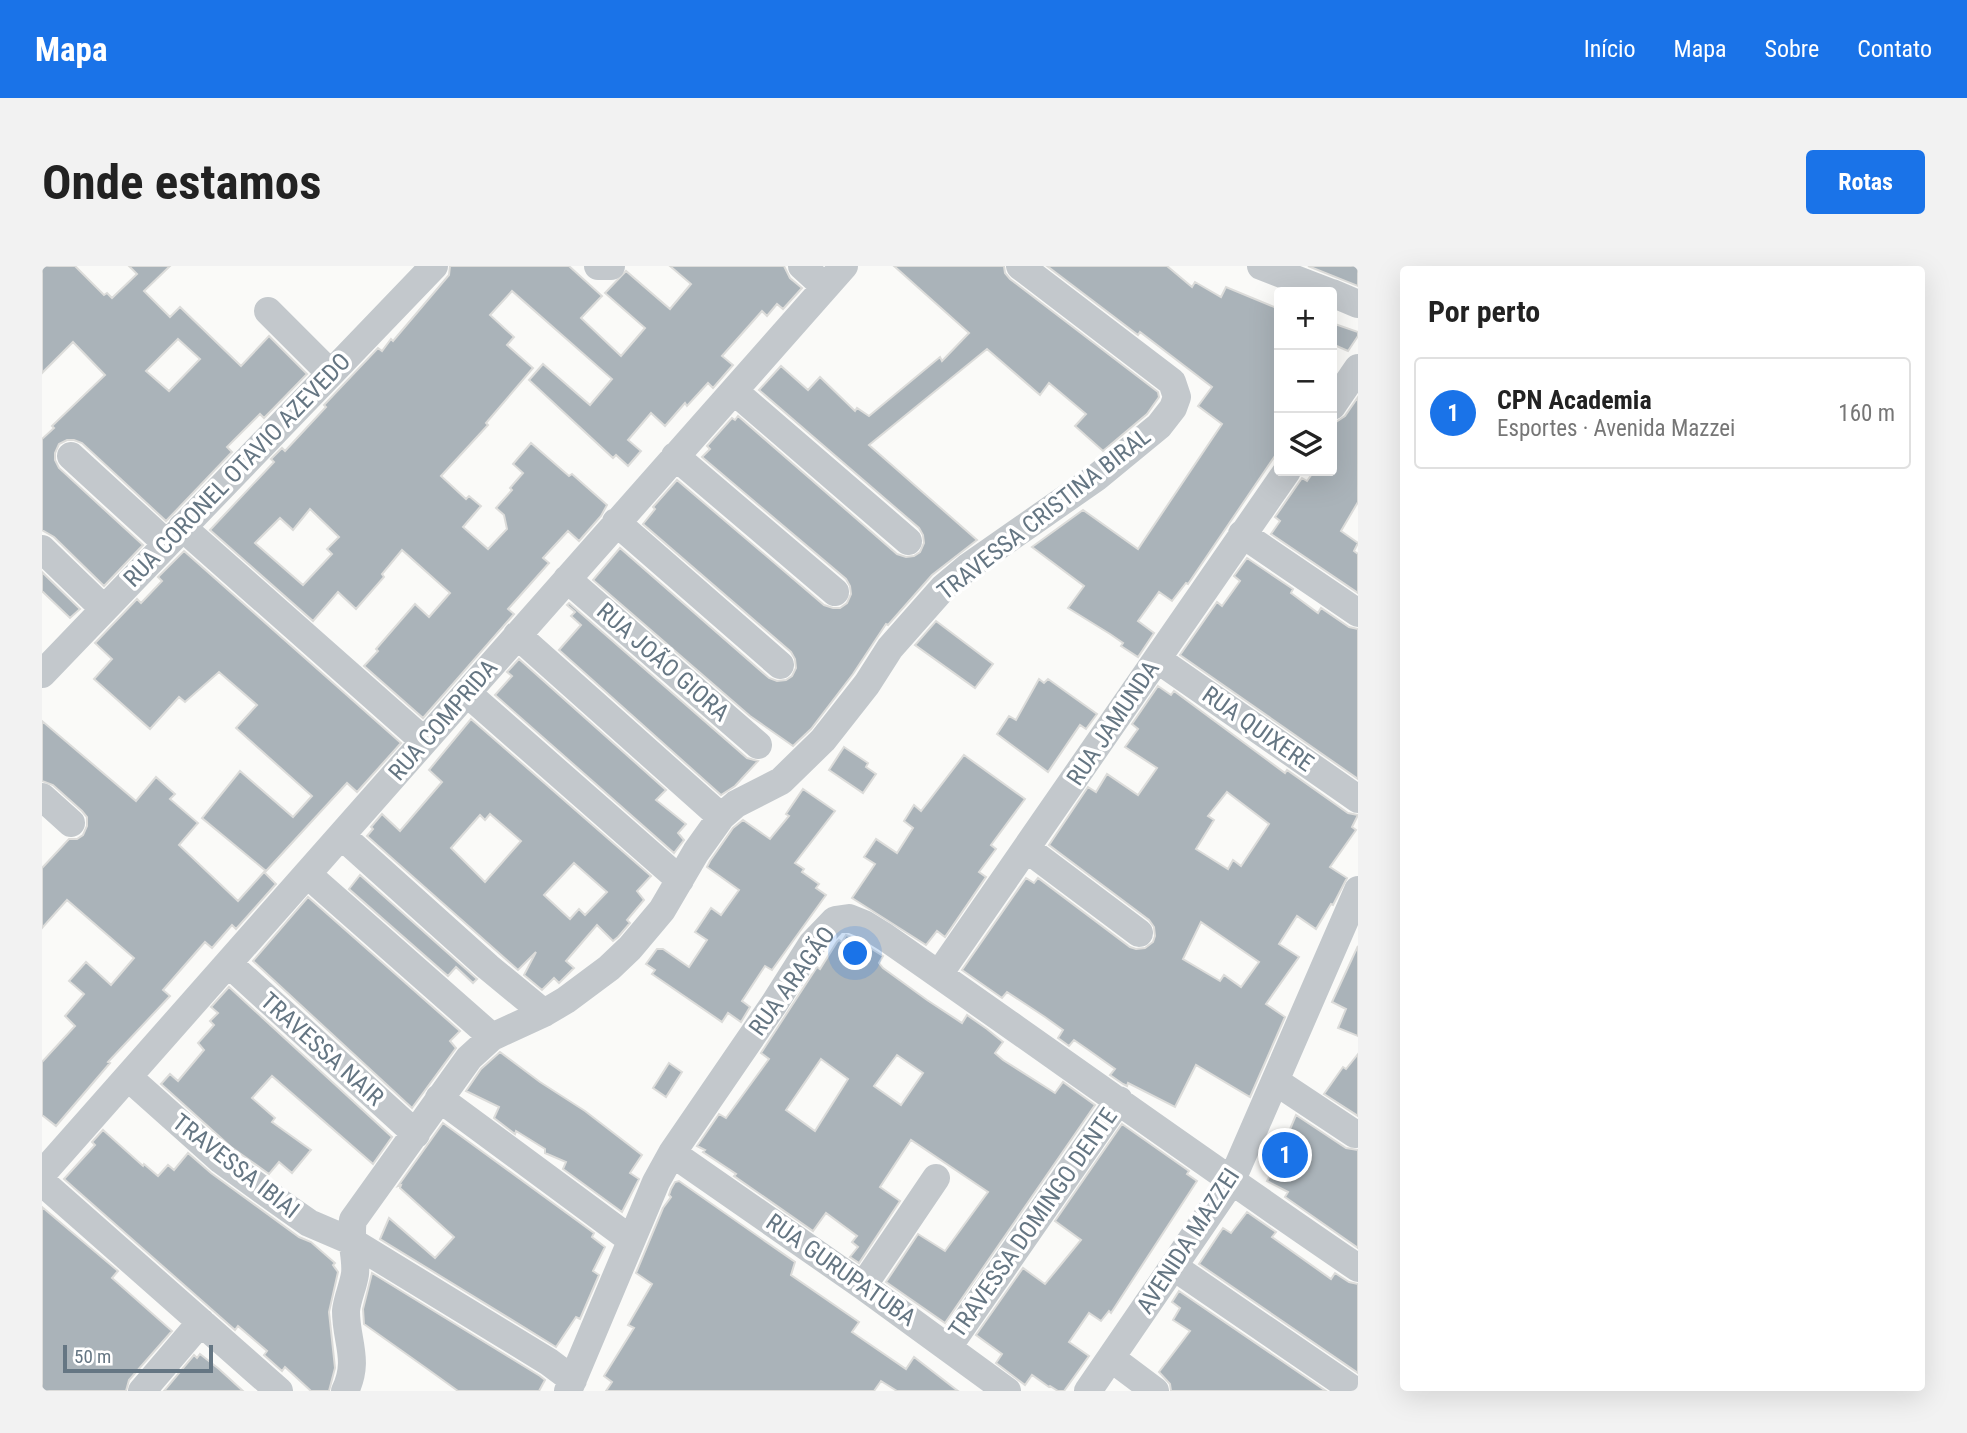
<!DOCTYPE html>
<html lang="pt">
<head>
<meta charset="utf-8">
<style>
	:root { --surface:#fff; --page:#f2f2f2; --text:#222; --muted:#767676; --line:#e0e0e0; --accent:#1a73e8 }
	body { margin:0; font-family:"Roboto Condensed",sans-serif; background:var(--page); color:var(--text) }
	.controls { position:absolute; right:21px; top:21px; display:grid; overflow:hidden; border-radius:7px; box-shadow:0 7px 28px #0002 }
	.controls button { width:63px; height:63px; display:grid; place-items:center; padding:0; border:0; border-bottom:2px solid var(--line); background:var(--surface); color:var(--text); font:35px sans-serif }
	.scale { position:absolute; left:21px; bottom:18px; width:150px; box-sizing:border-box; padding-left:7px; border:4px solid #657683; border-top:0; font-size:19px; line-height:24px; white-space:nowrap; color:#657683; -webkit-text-stroke:5px #fff; paint-order:stroke }
	.you { position:absolute; left:814px; top:688px; width:24px; height:24px; margin:-18px; border:5px solid #fff; border-radius:50%; background:#1a73e8; box-shadow:0 0 0 10px #1a73e833 }
	.badge { display:grid; place-items:center; width:46px; height:46px; border-radius:50%; background:var(--accent); color:#fff; font-size:23px; font-weight:700 }
	.pin { position:absolute; translate:-50% -50%; border:4px solid #fff; box-shadow:0 2px 7px #0006 }
	.list { margin:0; padding:0; list-style:none }
	h2 { display:flex; justify-content:space-between; align-items:center; height:91px; margin:0; padding:0 28px; font-size:30px }
	h2 small { font-size:23px; font-weight:400; color:var(--muted) }
	.list li { display:grid; grid-template-columns:46px 1fr auto; gap:21px; align-items:center; box-sizing:border-box; height:112px; margin:0 14px 14px; padding:0 14px; border:2px solid var(--line); border-radius:7px }
	.list b { display:block; font-size:26px; white-space:nowrap }
	.list p { margin:0; font-size:23px; white-space:nowrap; color:var(--muted) }
	.list em { font-size:23px; font-style:normal; color:var(--muted) }
	.icon { flex:none; width:38px; height:38px; fill:none; stroke:currentColor; stroke-width:2; stroke-linecap:round; stroke-linejoin:round }
	.map { position:relative; flex:none; width:1316px; height:1125px; overflow:hidden; border-radius:7px }
	header { display:flex; align-items:center; gap:42px; box-sizing:border-box; height:98px; padding:0 35px; background:var(--accent); color:#fff }
	header strong { font-size:33px }
	nav { display:flex; gap:38px; margin-inline-start:auto; font-size:24px }
	.intro { display:flex; align-items:center; justify-content:space-between; box-sizing:border-box; height:168px; padding:0 42px }
	h1 { margin:0; font-size:49px }
	.button { padding:18px 32px; border-radius:7px; background:var(--accent); color:#fff; font-size:24px; font-weight:700 }
	main { display:flex; gap:42px; padding:0 42px }
	aside { flex:1; background:var(--surface); border-radius:7px; box-shadow:0 7px 28px #0002 }
	.map>svg:first-child { display:block }
	.building { fill:#aab3b9; stroke:#dcdcda; stroke-width:2; fill-rule:evenodd }
	.lines { fill:none; stroke-linecap:round; stroke-linejoin:round }
	.minor { stroke:#c3c8cc; stroke-width:28 }
	.labels { text-anchor:middle; dominant-baseline:central; stroke-width:7; stroke-linejoin:round; paint-order:stroke }
	.street-label { font-size:24px; fill:#657683; stroke:#fff }
</style>
</head>
<body>
<header>
<strong>Mapa</strong>
<nav><a>Início</a><a>Mapa</a><a>Sobre</a><a>Contato</a></nav>
</header>
<div class="intro"><h1>Onde estamos</h1><a class="button">Rotas</a></div>
<main>
<div class="map">
<svg width="1316" height="1125" viewBox="0 0 1316 1125">
	<rect width="100%" height="100%" fill="#fafaf8"/>
	<!-- building -->
	<path class="building" d="M0 0H33L62 29 65 27 70 32 95 8 87 0H128L102 25 128 51 138 41 199 100 227 70 265 108 222 152 218 148 185 181 190 186 124 255 40 177 32 174H25L17 178 13 187V194L17 202 101 279 62 320 12 271 0 264V173L12 162 10 160 63 109 31 76 0 107ZM136 73 158 93 127 125 104 105Z
		M408 0H527L560 30 539 52 579 90 603 62 563 27 584 5 628 43 649 18 628 0H742L748 12 760 22 741 43 735 38 725 50 720 45 680 90 691 99 671 122 666 117 645 140 643 137 623 160 609 147 586 174 599 185 586 200 574 189 571 192 487 114 501 98 548 139 570 113 470 25 448 49 472 71 465 79 491 102 444 157 446 159 399 210 424 233 427 230 439 240 421 261 446 283 465 263 462 249 454 242 470 224 468 222 481 207 471 198 489 177 527 210 530 208 565 239 559 250 537 275 526 265 501 292 507 297 466 343 472 348 381 452 322 400 336 385 334 383 373 338 387 351 408 327 360 284 340 308 342 311 314 343 296 326 271 355 168 264 232 196 229 193 240 182 243 185 284 141 282 139 336 82 340 85 349 73 351 75 407 9ZM268 243 297 271 285 283 290 288 261 319 213 277 238 252 251 264Z
		M852 0H962L963 7 968 13 1116 126 1117 131 1105 148 1061 185 1033 160 1044 148 1007 117 998 129 945 83 827 179 935 274 890 309 846 359 844 358 811 408 769 463 751 480 708 450 551 314 578 282 727 412 735 415 744 414 750 410 754 402 753 393 749 386 601 258 613 243 611 241 635 214 782 339 791 342H798L805 337 809 328 808 320 804 313 660 191 668 183 665 180 690 152 693 154 696 150 855 288 864 291 872 290 878 286 882 277 881 269 877 262 717 124 739 100 766 124 778 111 813 145 815 142 827 150 898 91 900 95 927 67Z
		M1005 0H1125L1150 21 1153 16 1179 31 1184 21 1237 43V184L1146 318 1144 317 1130 335 1117 326 1096 355 1112 367 1096 391 1079 380 1081 377 1068 368 1026 342 1042 320 990 281 1041 244 1096 283 1180 158 1156 140 1170 121 1098 66 1096 69Z
		M1266 0H1316V20Z
		M1290 57 1316 66V70L1306 85 1290 78Z
		M1316 131V236L1299 265 1316 277 1312 285 1316 288V327L1229 268 1238 255 1233 251 1260 212 1265 215 1272 205H1290V162L1294 156 1303 150Z
		M142 285 359 477 315 526 305 517 224 605 160 552 198 505 251 551 270 530 194 462 215 439 177 406 143 436 137 431 108 463 52 413 70 393 53 377 95 333 99 337 120 315 116 311Z
		M1205 292 1251 323 1249 327 1276 347 1279 342 1307 361 1316 363V513L1138 389 1175 336 1180 340 1198 315 1192 310Z
		M0 306 38 343 28 352 0 325Z
		M527 337 705 492 716 495 693 520 679 529 517 384 539 359 529 350 533 346 525 339Z
		M894 355 951 398 933 422 873 379Z
		M477 393 624 524 614 534 644 558 636 567 642 574 632 587 453 429 470 410 465 406Z
		M997 413 1002 417 1006 413 1055 448 1044 463 1038 459 1006 506 955 468 967 450 974 454Z
		M1116 420 1129 429 1132 425 1243 507 1245 504 1306 547 1316 549 1310 561 1314 564 1288 601 1305 612 1291 639 1289 638 1274 663 1255 650 1237 678 1257 691 1224 738 1243 751 1208 831 1154 799 1133 841 1086 817 1085 820 1081 818 1068 809 1073 803 1045 783 1032 774 1027 780 1016 772 1021 764 1003 751 965 726 960 732 920 704 984 612 992 617 996 612 1088 681 1094 683 1103 682 1111 676 1113 670 1112 661 1107 654 1007 579 1046 521 1054 526 1065 508 1096 529 1115 502 1083 481 1096 463 1090 458ZM1185 526 1227 558 1199 600 1191 594 1186 603 1154 583 1172 554 1166 550ZM1159 656 1217 696 1199 721 1182 709 1178 715 1141 693Z
		M429 453 609 610 595 625 602 634 585 654 588 657 576 671 571 675 555 659 524 695 532 702 517 717 512 712 500 724 482 709 494 686 476 704 325 570 331 563 329 561 340 548 358 565 400 516 387 504ZM448 548 479 575 443 616 409 582 438 549 443 554ZM532 597 565 626 543 649 537 643 528 653 502 629Z
		M0 455 94 535 114 511 133 528 128 533 156 557 137 579 196 635 222 606 234 618 194 663 190 659 170 682 163 676 121 724 128 730 66 796 68 797 14 860 0 849V796L33 760 23 750 42 728 27 715 44 696 69 719 92 692 25 634 0 662V602L27 573H35L41 569 45 560V551L40 545 11 519 0 515Z
		M802 481 826 497 824 501 834 508 821 527 787 504Z
		M922 489 983 533 949 579 954 583 937 606 944 611 903 671 895 665 884 679 810 632 833 598 822 591 834 573 855 587 871 562 862 555 872 539 879 545Z
		M761 523 793 545 753 597 762 603 760 606 777 618 774 622 784 629 730 704 723 700 700 735 708 741 699 756 686 747 680 756 610 708 613 704 604 698 615 683H621L647 701 665 674 653 666 669 642 679 649 697 624 665 601 668 595 691 562 701 554 728 573 747 550 744 548Z
		M318 609 435 713 431 717 414 701 406 710 307 623Z
		M266 631 418 765 408 775 414 782 370 842 211 695Z
		M804 669 814 673 841 690 837 697 841 702 885 734 920 757 925 749 945 763 961 776 953 787 961 794 1013 827 1021 816 1053 839 903 1057 844 1016 876 968 903 985 946 926 869 874 838 921 858 935 817 997 808 991 816 981 810 976 815 970 784 947 771 965 692 910 694 908 661 886 663 884 655 880 677 848 684 852 727 793 719 787 775 701 778 703 795 676 797 674 800 676ZM855 789 881 807 859 839 832 820ZM779 793 806 813 773 865 744 844Z
		M1316 680V770L1296 762 1304 743 1290 736Z
		M187 721 350 871 331 898 230 810 210 832 233 852 230 856 269 884 250 907 237 896 227 908 189 881 119 818 128 808 136 815 162 784 156 777 172 759 168 755 176 747 169 741Z
		M458 786 498 816 543 845 600 889 588 907 597 913 580 946 521 903 524 896 503 887V883L474 865 473 868 452 852 457 841 424 825 439 803Z
		M1316 788V850L1282 828 1301 801 1304 803Z
		M627 797 640 806 624 831 611 822Z
		M1254 849 1304 882 1316 884V982L1243 931 1246 926 1225 915 1246 876 1243 875Z
		M401 857 552 967 550 971 563 981 551 1005 557 1009 538 1053 534 1051 514 1081 338 973 347 952 393 992 412 971 358 922 359 919 356 920Z
		M1080 858 1147 905 1145 908 1155 915 1069 1047 1067 1045 1059 1055 1047 1047 1027 1076 1047 1090 1022 1125H1016L1008 1120 1007 1121 990 1109 983 1119 954 1097 960 1088 934 1069 981 1002 1003 1018 1039 974 1013 955Z
		M61 864 101 900 102 898 116 910 126 899 132 904 146 887 169 907 257 971 269 976 293 997 291 999 296 1006 287 1046 293 1102 287 1125H269L243 1101 240 1105 222 1089 225 1085 196 1060 193 1064 22 913 53 879 50 876Z
		M637 915 753 996 749 1009 817 1056 810 1066 864 1103 872 1091 916 1125H855L839 1115 832 1125H564L570 1116 562 1110 592 1062 586 1059 610 1018 594 1007 621 942 629 931 627 929 629 923 633 916Z
		M0 941 76 1005 70 1012 130 1065 87 1114 84 1125H0Z
		M1205 946 1234 966 1230 971 1289 1013 1293 1007 1307 1016 1316 1018V1107L1157 998 1181 962 1189 967Z
		M330 1007 498 1110 503 1114 497 1125H416L384 1102 322 1058 321 1043Z
		M1137 1025 1284 1125H1129L1128 1118 1117 1106 1148 1065 1131 1054 1138 1042 1130 1036Z
		M158 1088 177 1103 201 1125H122L152 1089 155 1092Z"/>
	<g class="lines">
		<!-- minor -->
		<path class="minor" d="M556 0H569
			M760 0 783 21
			M1219 0 1287 26
			M1290 27 1316 38
			M226 45 288 107
			M692 125 866 275
			M1290 140 1316 102
			M29 190 124 277
			M633 190 793 326
			M574 256 738 399
			M140 261 382 475
			M1200 268 1316 347
			M0 283 62 343
			M525 313 716 479
			M475 369 679 551
			M1115 393 1316 533
			M0 408 392 0
			M425 427 638 614
			M0 531 29 557
			M300 570 446 701 502 747
			M985 583 1097 667
			M265 608 450 771
			M187 698 374 868
			M897 708 1245 205
			M86 811 179 894 237 936 267 957 309 975 507 1096 531 1114
			M1233 815 1313 868
			M397 832 588 973
			M630 887 821 1020 965 1125
			M0 908 802 0
			M0 916 237 1125
			M1132 1001 1313 1125
			M821 1020 894 912
			M906 1081 1077 834
			M1069 1092 1113 1125
			M100 1125 159 1056
			M303 1125C318 1094 304 1076 304 1045 305 1033 311 1021 313 1008 315 990 307 973 311 954L427 792 450 771 502 747 524 734 567 702 588 682 620 644 654 586 679 551 694 538 739 515 781 474 825 418 848 382 901 322 926 301 1055 211 1117 160 1131 142 1135 131 1130 116 978 0
			M526 1125 614 916 630 887 732 738 770 678 793 654 807 652 822 658 843 671C1001 781 1157 894 1316 1002
			M1046 1125 1189 916 1316 624"/>
	</g>
	<g class="labels">
		<!-- street labels -->
		<g class="street-label">
			<text transform="translate(195 204) rotate(-46)">RUA CORONEL OTAVIO AZEVEDO</text>
			<text transform="translate(1002 248) rotate(-38)">TRAVESSA CRISTINA BIRAL</text>
			<text transform="translate(621 396) rotate(41)">RUA JOÃO GIORA</text>
			<text transform="translate(401 454) rotate(-49)">RUA COMPRIDA</text>
			<text transform="translate(1071 457) rotate(-56)">RUA JAMUNDA</text>
			<text transform="translate(1216 463) rotate(35)">RUA QUIXERE</text>
			<text transform="translate(750 715) rotate(-54)">RUA ARAGÃO</text>
			<text transform="translate(280 783) rotate(42)">TRAVESSA NAIR</text>
			<text transform="translate(194 900) rotate(38)">TRAVESSA IBIAI</text>
			<text transform="translate(991 957) rotate(-55)">TRAVESSA DOMINGO DENTE</text>
			<text transform="translate(1146 975) rotate(-57)">AVENIDA MAZZEI</text>
			<text transform="translate(799 1004) rotate(35)">RUA GURUPATUBA</text>
		</g>
	</g>
</svg>
<div class="controls">
<button>+</button>
<button>−</button>
<button><svg class="icon" aria-label="layers" viewBox="0 0 24 24"><path d="M12 4l9 5-9 5-9-5zM3 14l9 5 9-5"/></svg></button>
</div>
<div class="scale">50 m</div>
<div class="you"></div>
<div class="pin badge" style="left:1243px;top:889px">1</div>
</div>
<aside>
<h2>Por perto<small></small></h2>
<ul class="list">
<li><span class="badge">1</span><div><b>CPN Academia</b><p>Esportes · Avenida Mazzei</p></div><em>160 m</em></li>
</ul>
</aside>
</main>
</body>
</html>
